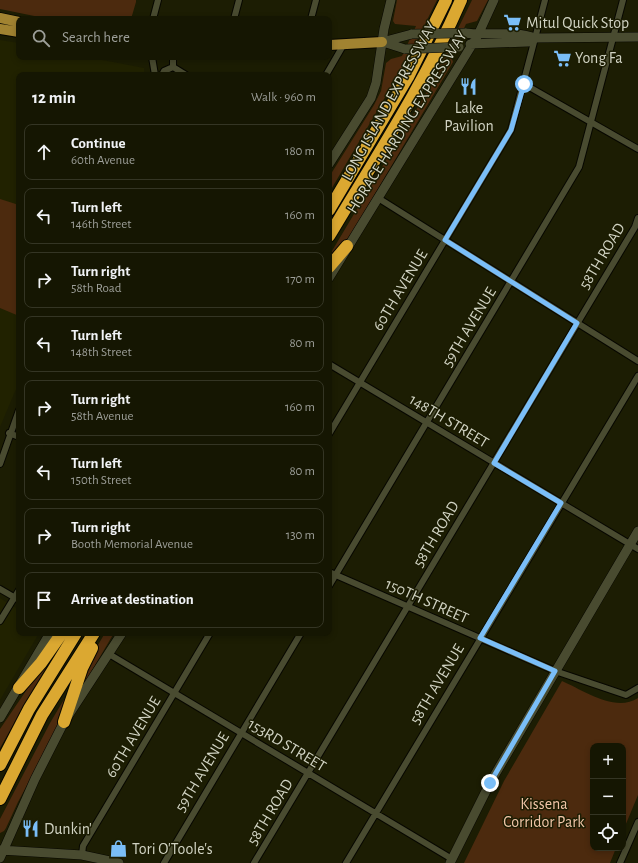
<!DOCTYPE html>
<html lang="en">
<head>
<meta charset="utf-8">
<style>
	:root { --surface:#151602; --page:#1e1f0c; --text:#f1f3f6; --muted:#9d9f99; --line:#343524 }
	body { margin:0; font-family:"Alegreya Sans",sans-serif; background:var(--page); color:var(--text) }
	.controls { position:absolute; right:12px; bottom:12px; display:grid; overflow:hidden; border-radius:8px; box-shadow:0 2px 6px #0003 }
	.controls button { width:36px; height:36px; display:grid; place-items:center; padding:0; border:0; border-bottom:1px solid var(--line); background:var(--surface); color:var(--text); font:20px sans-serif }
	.stop { position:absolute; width:12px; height:12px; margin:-9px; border:3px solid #7abef8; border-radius:50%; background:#fff }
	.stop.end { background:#7abef8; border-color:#fff; box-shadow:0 1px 4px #0008 }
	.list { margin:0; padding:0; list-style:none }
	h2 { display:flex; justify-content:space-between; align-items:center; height:52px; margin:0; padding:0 16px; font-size:17px }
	h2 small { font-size:13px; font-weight:400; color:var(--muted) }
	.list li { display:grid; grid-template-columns:26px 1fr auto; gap:12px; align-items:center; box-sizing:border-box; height:56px; margin:0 8px 8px; padding:0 8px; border:1px solid var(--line); border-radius:8px }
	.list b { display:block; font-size:15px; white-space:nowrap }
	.list p { margin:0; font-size:13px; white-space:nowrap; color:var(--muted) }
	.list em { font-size:13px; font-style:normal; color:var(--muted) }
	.icon { flex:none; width:22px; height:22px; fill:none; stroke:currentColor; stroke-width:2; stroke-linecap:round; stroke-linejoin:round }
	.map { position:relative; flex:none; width:638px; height:863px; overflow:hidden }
	.search { position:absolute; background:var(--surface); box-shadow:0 2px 6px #0003; left:16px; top:16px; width:316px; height:44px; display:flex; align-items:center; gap:10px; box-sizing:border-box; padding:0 14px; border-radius:8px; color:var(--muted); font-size:15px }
	.panel { position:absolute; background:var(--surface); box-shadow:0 2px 6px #0003; left:16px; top:72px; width:316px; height:564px; border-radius:8px }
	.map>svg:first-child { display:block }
	.built { fill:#212200 }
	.green { fill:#4c2a0e }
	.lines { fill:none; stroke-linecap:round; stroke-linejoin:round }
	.street-casing { stroke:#070700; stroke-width:8 }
	.secondary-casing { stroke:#070700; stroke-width:10 }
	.primary-casing { stroke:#070700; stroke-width:12 }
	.highway-casing { stroke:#070700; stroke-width:14 }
	.street { stroke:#494b30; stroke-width:6 }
	.secondary { stroke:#494b30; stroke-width:9 }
	.primary { stroke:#a18331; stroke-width:10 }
	.highway { stroke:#dba831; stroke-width:12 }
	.secondary-bridge-casing { stroke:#070700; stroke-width:10; stroke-linecap:butt }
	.secondary-bridge { stroke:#494b30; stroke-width:9 }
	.route { stroke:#7abef8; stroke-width:5 }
	.labels { text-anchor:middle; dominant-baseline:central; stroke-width:3; stroke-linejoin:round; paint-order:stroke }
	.poi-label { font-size:16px; fill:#d1d3c3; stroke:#1c1d03; text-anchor:start }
	.street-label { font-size:16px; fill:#d1d3c3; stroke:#1c1d03 }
	.park-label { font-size:16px; fill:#f0c5a7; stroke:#1c1d03 }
</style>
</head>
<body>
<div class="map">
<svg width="638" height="863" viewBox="0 0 638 863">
	<rect width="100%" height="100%" fill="#1c1d03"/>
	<!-- built -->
	<path class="built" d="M0 40 19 43V57H87L144 68V75H19V382L0 427Z
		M0 598 19 610V633H39L0 700Z"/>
	<!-- green -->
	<path class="green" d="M0 0H136V2L131 19H49L0 9Z
		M397 0H437L408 58 329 193V177L374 105 381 91 386 63 391 59 402 56 416 26 395 24 393 21Z
		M472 0H488L477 21 466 24 451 56 453 62 351 234 329 262V256L429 88Z
		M0 199 19 205V316L0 308Z
		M105 633H114L85 682 82 681 88 662Z
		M49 657 51 659 0 748V729Z
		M562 681C583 690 615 713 638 698V795L623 831V746H593V848H616L610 863H464L504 781Z
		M69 691 60 723 18 802 6 828 4 831 0 833V819L50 723Z"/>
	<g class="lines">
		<defs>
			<path id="street" d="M153 19 158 0
				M234 19 239 0
				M311 19 316 0
				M152 57 155 75
				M173 67 186 75
				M173 67V57
				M162 75 164 71 173 67
				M326 75 344 44
				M524 84 638 149
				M378 198 638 361
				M329 364 638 549
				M9 433 19 437
				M329 434 511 130 545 0
				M0 464 19 410
				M329 572 555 671 626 695 638 688
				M329 586 579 167 623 0
				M0 589 19 600
				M0 621 19 590
				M109 654 452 859
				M82 855 83 846 210 633
				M164 863 301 633
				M254 863 635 227 638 218
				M346 863 638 376
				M620 863 638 822"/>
			<path id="secondary" d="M465 33C488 36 514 30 535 38L638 37
				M382 42 412 34
				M383 42 405 49
				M470 44 528 42 535 38
				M329 164 371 98 376 83 384 29 391 0
				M329 278 478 35 494 0
				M0 718 50 633
				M0 850 82 855 119 863
				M0 858 35 779 64 722 122 633
				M450 863 490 783 638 531"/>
			<path id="primary" d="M0 18 19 22
				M0 29 19 32
				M329 45 382 42"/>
			<path id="highway" d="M329 210 408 77 446 0
				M329 236C375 159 425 83 461 0
				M329 267 347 246
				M19 688 41 663 62 633
				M64 722 82 668 92 648
				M0 765 29 709 76 633
				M0 799 42 715 94 633"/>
		</defs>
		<!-- street casing -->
		<use href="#street" class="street-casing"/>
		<!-- secondary casing -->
		<use href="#secondary" class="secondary-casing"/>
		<!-- primary casing -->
		<use href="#primary" class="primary-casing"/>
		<!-- highway casing -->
		<use href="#highway" class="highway-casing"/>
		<!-- street -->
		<use href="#street" class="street"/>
		<!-- secondary -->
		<use href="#secondary" class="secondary"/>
		<!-- primary -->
		<use href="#primary" class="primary"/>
		<!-- highway -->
		<use href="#highway" class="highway"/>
		<defs>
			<path id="secondary-bridge" d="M412 34 465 33
				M405 49 459 47"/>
		</defs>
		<!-- secondary-bridge casing -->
		<use href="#secondary-bridge" class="secondary-bridge-casing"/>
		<!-- secondary-bridge -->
		<use href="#secondary-bridge" class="secondary-bridge"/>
	</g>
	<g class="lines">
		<!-- route -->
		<path class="route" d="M490 783 555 671 480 638 561 503 494 463 577 323 445 240 511 130 524 84"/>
	</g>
	<!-- icons -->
	<defs>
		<symbol id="supermarket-bare" viewBox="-9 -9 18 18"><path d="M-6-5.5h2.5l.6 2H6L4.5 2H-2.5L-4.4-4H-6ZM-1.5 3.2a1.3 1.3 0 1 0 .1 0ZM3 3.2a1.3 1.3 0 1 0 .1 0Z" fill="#7abef8" stroke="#1c1d03" stroke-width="2.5" paint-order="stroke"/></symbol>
		<symbol id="restaurant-bare" viewBox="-9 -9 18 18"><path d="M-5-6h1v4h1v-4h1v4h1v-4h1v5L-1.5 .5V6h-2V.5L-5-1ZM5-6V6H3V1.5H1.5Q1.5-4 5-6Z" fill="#7abef8" stroke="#1c1d03" stroke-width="2.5" paint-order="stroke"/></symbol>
		<symbol id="shop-bare" viewBox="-9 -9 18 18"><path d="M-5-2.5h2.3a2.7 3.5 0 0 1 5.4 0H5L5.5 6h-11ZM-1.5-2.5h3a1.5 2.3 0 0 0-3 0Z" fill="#7abef8" stroke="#1c1d03" stroke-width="2.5" paint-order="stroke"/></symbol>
	</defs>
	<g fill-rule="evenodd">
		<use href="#supermarket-bare" x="500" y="10" width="25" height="25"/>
		<use href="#supermarket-bare" x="550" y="46" width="25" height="25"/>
		<use href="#restaurant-bare" x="456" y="74" width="25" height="25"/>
		<use href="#restaurant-bare" x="18" y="816" width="25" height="25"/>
		<use href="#shop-bare" x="106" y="836" width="25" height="25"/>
	</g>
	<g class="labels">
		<!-- poi labels -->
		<g class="poi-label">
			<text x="526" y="23">Mitul Quick Stop</text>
			<text x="575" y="58">Yong Fa</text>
			<text x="469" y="108" text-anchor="middle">Lake<tspan x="469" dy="18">Pavilion</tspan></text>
			<text x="44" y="829">Dunkin'</text>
			<text x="132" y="849">Tori O'Toole's</text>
		</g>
		<!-- street labels -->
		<g class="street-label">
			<text transform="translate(389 101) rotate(-61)">LONG ISLAND EXPRESSWAY</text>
			<text transform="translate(407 122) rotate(-58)">HORACE HARDING EXPRESSWAY</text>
			<text transform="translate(602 256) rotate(-59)">58TH ROAD</text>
			<text transform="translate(400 290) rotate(-59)">60TH AVENUE</text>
			<text transform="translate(469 327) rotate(-59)">59TH AVENUE</text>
			<text transform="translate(449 421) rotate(31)">148TH STREET</text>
			<text transform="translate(436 534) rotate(-59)">58TH ROAD</text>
			<text transform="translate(427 601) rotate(24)">150TH STREET</text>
			<text transform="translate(437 684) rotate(-59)">58TH AVENUE</text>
			<text transform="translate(133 737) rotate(-59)">60TH AVENUE</text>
			<text transform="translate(287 745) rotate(31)">153RD STREET</text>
			<text transform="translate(202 772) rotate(-59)">59TH AVENUE</text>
			<text transform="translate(270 812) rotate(-59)">58TH ROAD</text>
		</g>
		<!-- park labels -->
		<g class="park-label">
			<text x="544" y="804">Kissena<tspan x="544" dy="18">Corridor Park</tspan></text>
		</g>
	</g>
</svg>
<div class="controls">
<button>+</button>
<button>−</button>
<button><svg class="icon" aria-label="locate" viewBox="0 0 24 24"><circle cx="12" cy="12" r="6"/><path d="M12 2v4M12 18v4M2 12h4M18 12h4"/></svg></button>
</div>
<div class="stop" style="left:524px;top:84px"></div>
<div class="stop end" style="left:490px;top:783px"></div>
<div class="search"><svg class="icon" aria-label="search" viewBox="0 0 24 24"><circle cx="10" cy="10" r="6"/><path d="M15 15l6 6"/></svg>Search here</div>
<section class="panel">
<h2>12 min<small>Walk · 960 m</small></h2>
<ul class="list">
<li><svg class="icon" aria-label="ahead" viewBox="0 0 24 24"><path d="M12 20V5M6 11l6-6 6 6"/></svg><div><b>Continue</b><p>60th Avenue</p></div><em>180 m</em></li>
<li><svg class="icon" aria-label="left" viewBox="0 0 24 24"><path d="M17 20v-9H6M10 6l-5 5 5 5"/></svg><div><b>Turn left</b><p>146th Street</p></div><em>160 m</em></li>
<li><svg class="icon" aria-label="right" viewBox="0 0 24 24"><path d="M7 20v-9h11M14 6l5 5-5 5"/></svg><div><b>Turn right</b><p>58th Road</p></div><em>170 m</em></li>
<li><svg class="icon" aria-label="left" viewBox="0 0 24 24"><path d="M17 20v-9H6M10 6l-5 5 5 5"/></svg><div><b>Turn left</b><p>148th Street</p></div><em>80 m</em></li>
<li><svg class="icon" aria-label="right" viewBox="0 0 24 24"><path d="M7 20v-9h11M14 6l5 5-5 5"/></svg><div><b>Turn right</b><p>58th Avenue</p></div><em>160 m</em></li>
<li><svg class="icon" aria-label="left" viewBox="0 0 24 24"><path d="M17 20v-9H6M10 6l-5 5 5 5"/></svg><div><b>Turn left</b><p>150th Street</p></div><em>80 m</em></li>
<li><svg class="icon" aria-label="right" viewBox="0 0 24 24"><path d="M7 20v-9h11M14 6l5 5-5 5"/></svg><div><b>Turn right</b><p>Booth Memorial Avenue</p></div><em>130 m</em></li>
<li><svg class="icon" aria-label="arrive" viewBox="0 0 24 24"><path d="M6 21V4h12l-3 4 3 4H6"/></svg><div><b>Arrive at destination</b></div></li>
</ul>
</section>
</div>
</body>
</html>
